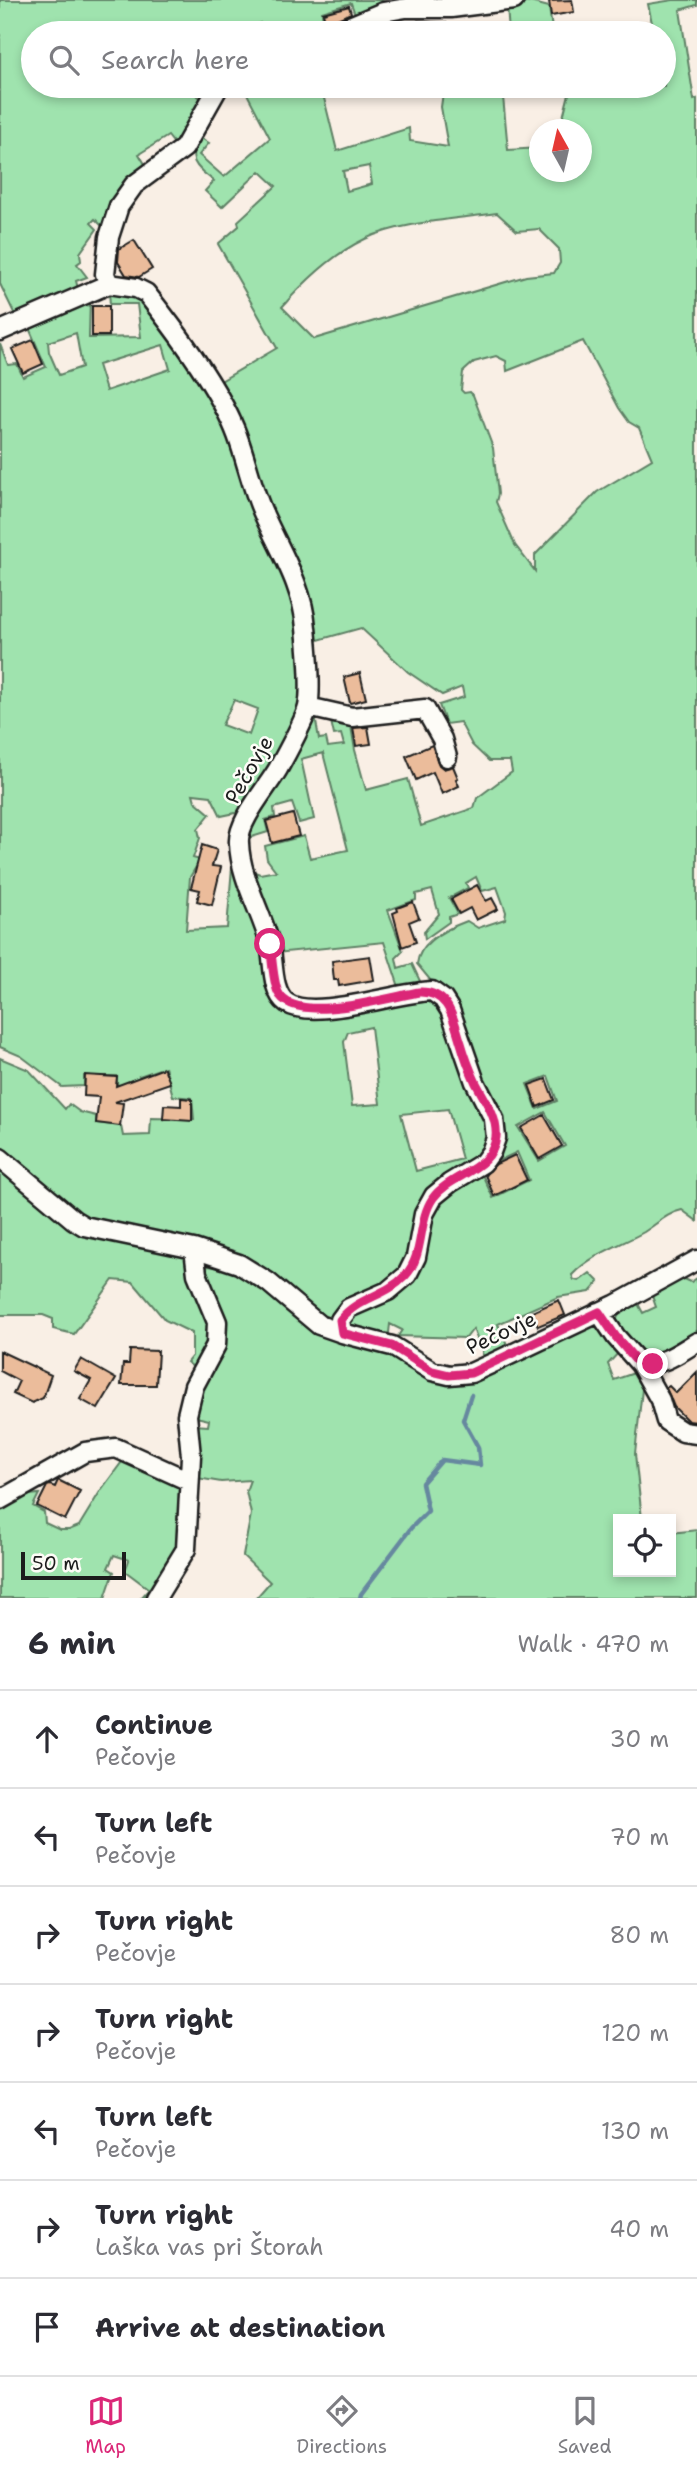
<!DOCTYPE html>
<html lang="en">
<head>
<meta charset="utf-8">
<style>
	:root { --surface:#fff; --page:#f2f2f3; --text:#2b2b33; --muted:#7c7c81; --line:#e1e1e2; --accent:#db2777 }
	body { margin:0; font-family:"Shantell Sans",sans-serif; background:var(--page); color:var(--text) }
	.controls { position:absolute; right:21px; bottom:21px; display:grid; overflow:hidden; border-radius:0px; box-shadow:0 4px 10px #0003 }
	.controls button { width:63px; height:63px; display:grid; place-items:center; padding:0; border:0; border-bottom:2px solid var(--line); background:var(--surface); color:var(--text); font:35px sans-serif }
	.compass { position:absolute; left:529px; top:119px; width:63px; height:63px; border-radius:50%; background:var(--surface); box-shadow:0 4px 10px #0003; rotate:352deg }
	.scale { position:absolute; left:21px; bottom:18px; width:105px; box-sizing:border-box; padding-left:7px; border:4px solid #1c1c1c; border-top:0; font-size:19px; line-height:24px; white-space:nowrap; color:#1c1c1c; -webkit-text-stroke:5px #fdfcf7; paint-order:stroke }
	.stop { position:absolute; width:21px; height:21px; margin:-16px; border:5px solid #db2777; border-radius:50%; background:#fff }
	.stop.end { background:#db2777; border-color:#fff; box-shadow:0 2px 7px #0008 }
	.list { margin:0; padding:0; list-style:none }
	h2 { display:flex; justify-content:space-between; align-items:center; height:91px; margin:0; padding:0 28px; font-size:30px }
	h2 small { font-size:23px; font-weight:400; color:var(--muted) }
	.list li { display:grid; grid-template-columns:46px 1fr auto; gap:21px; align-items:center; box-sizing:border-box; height:98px; padding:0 28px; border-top:2px solid var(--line) }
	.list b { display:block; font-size:26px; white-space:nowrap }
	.list p { margin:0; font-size:23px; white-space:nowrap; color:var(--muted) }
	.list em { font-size:23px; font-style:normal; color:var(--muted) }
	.icon { flex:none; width:38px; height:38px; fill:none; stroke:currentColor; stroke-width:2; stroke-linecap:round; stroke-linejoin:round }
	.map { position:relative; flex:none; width:697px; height:1598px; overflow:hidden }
	.search { position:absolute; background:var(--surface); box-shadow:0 4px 10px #0003; left:21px; right:21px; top:21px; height:77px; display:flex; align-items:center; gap:18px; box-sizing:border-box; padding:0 24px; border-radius:38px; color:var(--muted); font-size:26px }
	.sheet { height:777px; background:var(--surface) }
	nav { display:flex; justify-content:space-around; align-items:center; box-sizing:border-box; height:98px; border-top:2px solid var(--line); background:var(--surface); font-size:19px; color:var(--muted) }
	nav a { display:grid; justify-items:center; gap:4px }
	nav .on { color:var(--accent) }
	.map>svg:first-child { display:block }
	.green { fill:#9fe3ae; stroke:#5e8065; stroke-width:2; fill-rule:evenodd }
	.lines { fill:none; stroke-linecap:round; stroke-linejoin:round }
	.stream { stroke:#66889f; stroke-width:4.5 }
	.building { fill:#ebbc9b; stroke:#1c1c1c; stroke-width:2 }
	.minor-casing { stroke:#1c1c1c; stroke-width:23 }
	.minor { stroke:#fdfcf7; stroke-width:18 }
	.route { stroke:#db2777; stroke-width:9 }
	.labels { text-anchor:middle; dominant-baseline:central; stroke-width:5; stroke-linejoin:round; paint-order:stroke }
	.street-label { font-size:21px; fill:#1c1c1c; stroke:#fdfcf7 }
</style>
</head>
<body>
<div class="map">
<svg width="697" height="1598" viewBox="0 0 697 1598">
	<rect width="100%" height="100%" fill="#f9efe5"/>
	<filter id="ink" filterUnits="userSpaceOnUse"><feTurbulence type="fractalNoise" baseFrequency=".0143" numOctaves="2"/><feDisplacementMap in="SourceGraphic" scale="14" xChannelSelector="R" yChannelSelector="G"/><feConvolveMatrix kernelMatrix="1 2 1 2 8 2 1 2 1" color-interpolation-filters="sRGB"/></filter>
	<g filter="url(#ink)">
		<!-- green -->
		<path class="green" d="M0 0H485L356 17 351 3 322 12 324 30 304 33H265L260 23 235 33H33V86H195L192 92 205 101 176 146 168 136 139 154 148 169 106 230 95 219 91 223 97 229 80 253 81 261 77 264 87 277 76 281 79 293 17 319 0 284Z
			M673 0H697V5L680 10 694 100 697 99V1221L682 1210C667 1213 657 1224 644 1232 619 1246 592 1254 572 1275L574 1280 579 1281 590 1273 599 1282 590 1292 558 1297 498 1324 509 1349 483 1363 482 1350 473 1329 466 1338 398 1336 402 1330 390 1324 389 1333 381 1336 348 1328 346 1320 402 1284 437 1198 480 1170 493 1198 529 1180 517 1152 492 1164 500 1144 436 987 417 964C419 942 448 928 467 921L478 928 505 919 506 912 497 887 482 891 476 877 466 883 468 888 449 898 458 914 449 917V922L425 939 424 932 439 914 432 890 416 894V900L388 910 403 951 396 958 398 968 412 964 420 981 416 986 399 987 384 942 276 953 252 878 255 872 260 874 276 871 267 859 265 846 304 836 310 858 348 850 323 753 301 759 314 819 299 823 292 803 274 808 275 817 265 820 268 832 245 839 304 722 315 716 319 739 326 738 328 747 344 745 341 734 334 735 330 717 350 720 355 750 366 790 408 779 421 826 474 808 477 798 512 772 510 761H489L472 745 460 722 446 724 439 705 464 697 462 687 442 695 408 672 361 628 311 642 214 385 277 348 218 244 239 226 238 221 276 186 260 171 222 207 205 191 214 181C193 165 189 161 196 135L209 143 199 155 224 177 270 138 243 86H321L337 151 409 128 410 141 448 147 441 107 444 86H502L508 150 539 148 540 172H582V130L560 129 571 86H664V33H654L648 4ZM369 166 372 184 347 191 343 171ZM497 213 517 231 539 229 559 249 560 263 554 273 526 276 314 339 282 307C305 281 333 254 365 239 400 222 458 219 497 213ZM583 341 619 408 629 422 639 428 652 459 597 492 535 555V571L515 545 496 502 498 494 493 448 473 395 470 392 464 393 461 390 463 372 474 362 496 356 506 361 507 371ZM548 1076 557 1101 537 1109 527 1084ZM545 1112 565 1146 539 1161 518 1127Z
			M530 2 549 7 552 29 576 28V33H509L507 6Z
			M136 291 210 388 296 589 305 697 282 753 240 812 221 816 211 796 193 794 195 801 210 814 198 829 200 838 193 858 200 860 190 877 186 930 227 928 232 867 230 844 235 846 281 1002 416 996 438 1001 488 1112 489 1148 446 1180 403 1273 342 1307 329 1322 318 1315 289 1288 264 1271 187 1241 83 1217 65 1208 0 1147V1058L29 1070 65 1109 69 1104 80 1112 96 1116V1123L121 1126 123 1136 150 1135 151 1118 194 1119 192 1098 173 1096 165 1067 139 1076 141 1080 118 1088 116 1076H84V1086L62 1087 21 1056 0 1047V344L8 365 17 364 23 377 46 367 26 321 90 297 89 338 141 337 137 304H110L109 292ZM76 333 82 367 59 375 49 352 48 342ZM163 345 170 369 106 391 98 365ZM234 700 258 709 249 735 222 725ZM371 1027 380 1104 352 1106 344 1042 348 1032ZM448 1109 462 1159 416 1171 401 1114Z
			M0 1163 77 1228 175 1252 186 1258 192 1284 212 1323 204 1363 193 1367 187 1362 192 1356V1333L165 1320 133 1282 113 1280 74 1334 53 1329V1319L43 1315H0Z
			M208 1266 225 1268 244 1278 267 1284 284 1299 391 1349 452 1381 593 1322 602 1326 621 1350 608 1364 614 1380 637 1372 643 1380 635 1454 642 1519H618V1572H671V1533L697 1530V1598H256L270 1582 243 1556 251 1514 246 1491 250 1480 221 1482 197 1478 195 1425 208 1426 209 1420 196 1417 197 1391 217 1361 202 1271Z
			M678 1276 691 1282 697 1278V1339L671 1357 641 1358C620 1332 600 1323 636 1300L643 1313 656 1307 651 1293Z
			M127 1455 180 1486 184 1493 179 1544 148 1598H141L149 1589 125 1571 129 1560 114 1555 108 1568 114 1572 105 1598H0V1506L19 1496 39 1494 33 1506 44 1512 45 1523 60 1530H69L79 1526 101 1490Z"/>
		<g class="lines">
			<!-- stream -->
			<path class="stream" d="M360 1598 361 1594 411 1528 428 1511 422 1483 442 1460 480 1465 478 1447 463 1420 471 1395"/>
		</g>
		<!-- building -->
		<path class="building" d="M572 0 574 12 551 16 549 1Z
			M349 6 351 13 326 24 323 13Z
			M418 21 446 23 445 33H417Z
			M134 240 152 269 139 277 126 275 118 262 119 249Z
			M92 306H109V336H92Z
			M33 340 43 364 23 373 12 349Z
			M360 673 366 699 350 703 344 677Z
			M368 727 371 744 356 746 353 728Z
			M432 745 439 765 444 769 453 766 458 778 456 779 459 786 442 794 433 772 416 780 406 756Z
			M293 814 299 836 272 843 266 821Z
			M202 845 217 850 212 866 221 867 212 905 197 901 200 890 191 888Z
			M477 885 486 901 492 898 498 909 476 920 470 908 459 914 451 899Z
			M413 902 419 918 409 922 416 942 402 947 393 913 398 911 397 908Z
			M370 956 374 980 339 986 338 980H334L332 961Z
			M164 1068 170 1083 115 1102 123 1103 120 1126 96 1123 99 1097 84 1096 85 1075 117 1077 116 1086Z
			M546 1079 554 1100 537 1107 529 1085Z
			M181 1098 192 1099V1121L163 1119 164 1105 181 1106Z
			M544 1115 562 1146 539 1159 521 1128Z
			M515 1155 527 1180 494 1196 485 1175 496 1164Z
			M559 1300 565 1315 538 1326 532 1312Z
			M130 1350 158 1351 156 1385H121L123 1364H129Z
			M0 1351 51 1375 43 1398 32 1403 13 1394 19 1381 0 1371Z
			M81 1359 116 1379 98 1409 80 1399 91 1380 74 1371Z
			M697 1372V1422L688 1421 674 1407 666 1388 669 1386 676 1393Z
			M58 1480 80 1491 65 1520 37 1506 47 1486 50 1485 55 1487Z"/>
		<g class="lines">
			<defs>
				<path id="minor" d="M333 33 383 12 406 8H451L514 0
					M219 86 184 148 134 185 119 206 109 237 105 274 109 284 136 288 146 293C177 332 220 389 237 435 247 462 252 489 264 515 281 553 303 586 306 628 308 648 312 689 308 707 305 720 285 756 278 769 267 788 237 822 239 843 240 877 261 911 270 944 274 961 271 992 287 1003 314 1021 397 992 432 991L443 999 450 1010 475 1082 494 1119 496 1138 491 1152 483 1163 450 1183 434 1196 424 1214 416 1257 407 1275 388 1291 349 1308 340 1320 342 1333
					M0 331 109 284
					M308 707 352 717 425 709 442 739 447 757
					M0 1158 74 1220 84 1226 194 1249 239 1264 268 1282 319 1325 342 1333 392 1346 432 1371 449 1375 471 1373 495 1362 615 1305 697 1260
					M599 1312 616 1337 640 1364 660 1400 666 1421 683 1432 697 1434
					M640 1364C664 1365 677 1354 697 1342
					M0 1500 85 1452 116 1448 189 1481
					M156 1598 186 1549 191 1456 187 1415 194 1386 216 1345 217 1322 197 1274 194 1249"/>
			</defs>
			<!-- minor casing -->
			<use href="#minor" class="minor-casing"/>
			<!-- minor -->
			<use href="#minor" class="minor"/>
		</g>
	</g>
	<g class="lines" filter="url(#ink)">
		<!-- route -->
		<path class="route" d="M270 944C272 957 273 981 278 992 293 1026 390 997 419 992 450 991 453 1019 461 1043 465 1057 470 1070 476 1083 484 1099 498 1117 496 1137 493 1170 450 1174 433 1198 417 1221 425 1255 405 1276 385 1297 358 1297 340 1320L342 1333 392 1346 432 1371 449 1375 471 1373 599 1312 616 1337 639 1364H653"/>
	</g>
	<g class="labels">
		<!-- street labels -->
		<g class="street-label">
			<text transform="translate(249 770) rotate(-60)">Pečovje</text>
			<text transform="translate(501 1333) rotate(-25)">Pečovje</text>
		</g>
	</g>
</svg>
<div class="controls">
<button><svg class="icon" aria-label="locate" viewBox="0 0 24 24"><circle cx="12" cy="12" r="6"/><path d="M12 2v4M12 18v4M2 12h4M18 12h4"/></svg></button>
</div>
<svg class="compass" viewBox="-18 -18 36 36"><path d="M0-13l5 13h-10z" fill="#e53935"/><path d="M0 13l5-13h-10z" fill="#7c7c81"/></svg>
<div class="scale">50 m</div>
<div class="stop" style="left:270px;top:944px"></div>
<div class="stop end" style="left:653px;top:1364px"></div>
<div class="search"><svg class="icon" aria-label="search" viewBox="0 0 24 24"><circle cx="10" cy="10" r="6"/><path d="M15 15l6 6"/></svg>Search here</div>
</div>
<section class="sheet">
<h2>6 min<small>Walk · 470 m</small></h2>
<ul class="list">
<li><svg class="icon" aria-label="ahead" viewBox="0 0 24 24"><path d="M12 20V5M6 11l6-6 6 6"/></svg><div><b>Continue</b><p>Pečovje</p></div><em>30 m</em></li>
<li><svg class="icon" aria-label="left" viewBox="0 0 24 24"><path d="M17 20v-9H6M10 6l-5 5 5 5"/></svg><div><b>Turn left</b><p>Pečovje</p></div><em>70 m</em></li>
<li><svg class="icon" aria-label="right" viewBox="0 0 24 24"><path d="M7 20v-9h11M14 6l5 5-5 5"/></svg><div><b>Turn right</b><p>Pečovje</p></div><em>80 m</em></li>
<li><svg class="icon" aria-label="right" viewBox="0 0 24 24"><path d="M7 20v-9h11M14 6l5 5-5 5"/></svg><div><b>Turn right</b><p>Pečovje</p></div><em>120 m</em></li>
<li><svg class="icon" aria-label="left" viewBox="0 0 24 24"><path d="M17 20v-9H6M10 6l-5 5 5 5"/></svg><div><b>Turn left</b><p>Pečovje</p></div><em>130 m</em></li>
<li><svg class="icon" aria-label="right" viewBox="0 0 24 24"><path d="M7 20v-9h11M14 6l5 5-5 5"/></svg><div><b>Turn right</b><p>Laška vas pri Štorah</p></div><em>40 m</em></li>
<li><svg class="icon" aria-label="arrive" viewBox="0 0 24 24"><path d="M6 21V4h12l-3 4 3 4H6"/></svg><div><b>Arrive at destination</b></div></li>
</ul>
</section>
<nav>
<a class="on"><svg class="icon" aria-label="map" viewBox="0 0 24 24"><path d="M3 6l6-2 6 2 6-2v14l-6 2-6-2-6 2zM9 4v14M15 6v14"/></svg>Map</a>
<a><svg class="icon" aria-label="directions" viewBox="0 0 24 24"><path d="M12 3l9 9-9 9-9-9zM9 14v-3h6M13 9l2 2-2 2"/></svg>Directions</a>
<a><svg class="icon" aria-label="saved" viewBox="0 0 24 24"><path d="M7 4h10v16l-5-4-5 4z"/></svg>Saved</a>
</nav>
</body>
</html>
